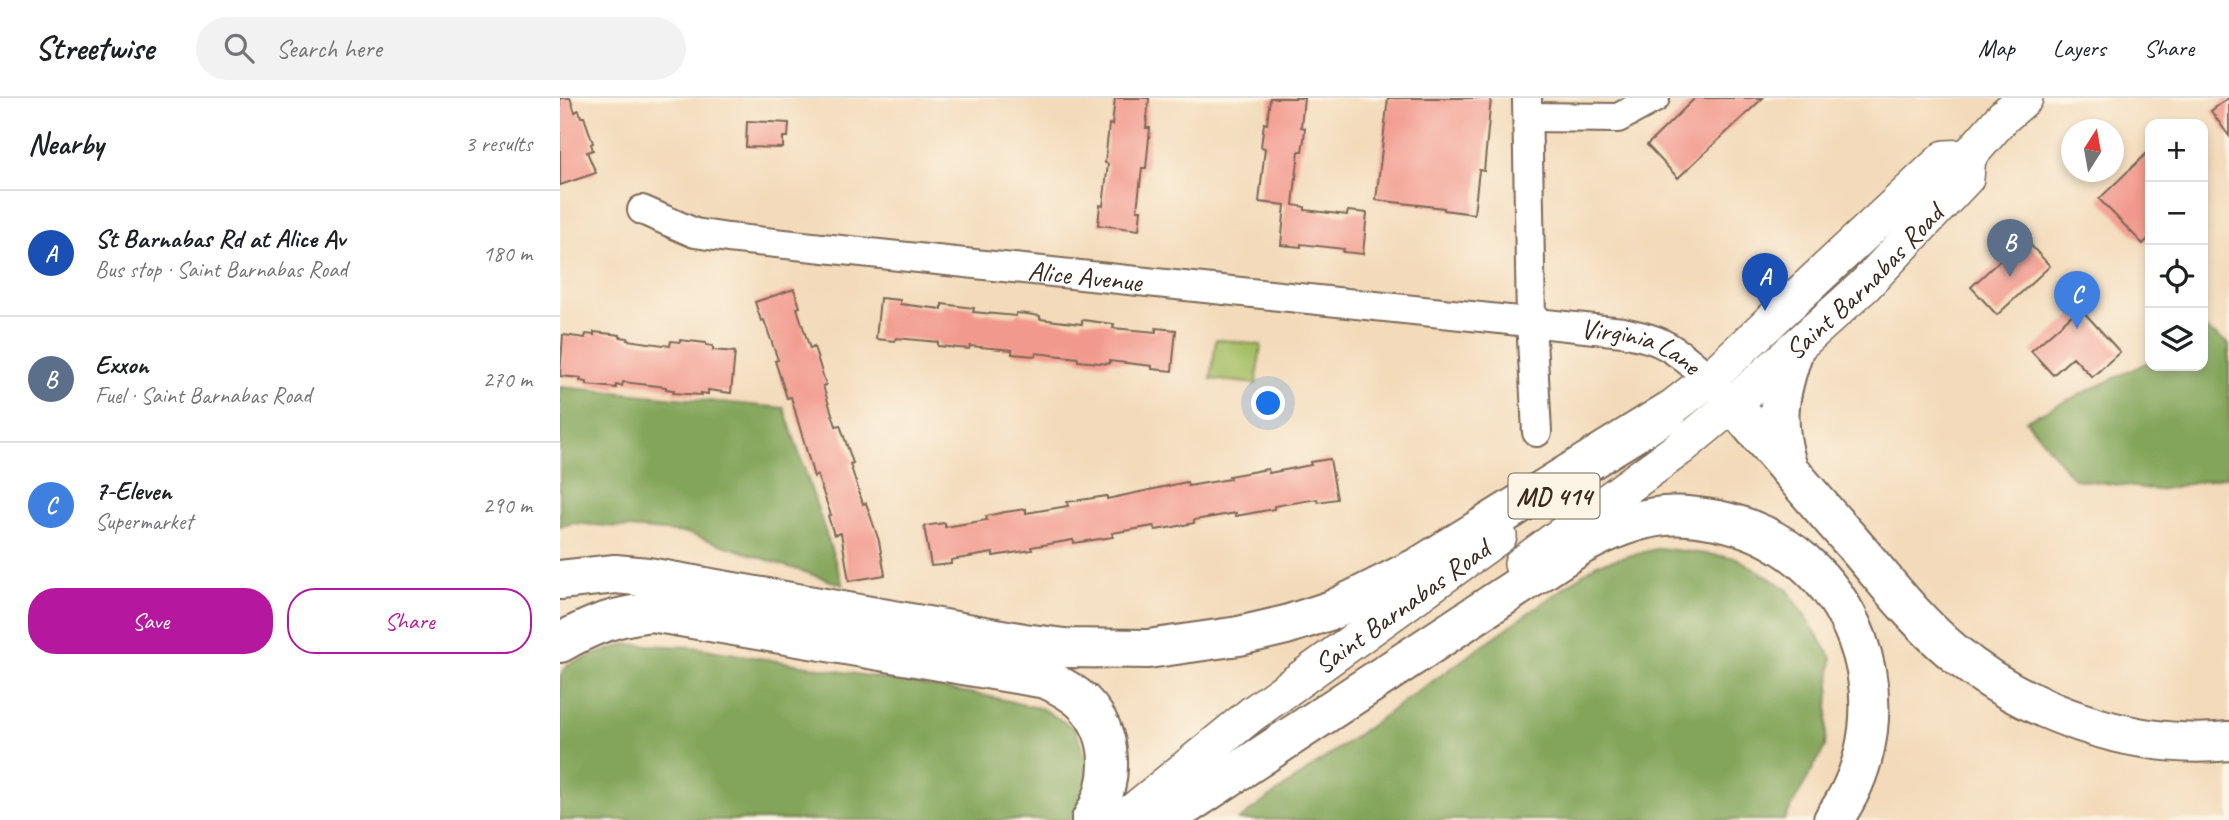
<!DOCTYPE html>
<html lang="en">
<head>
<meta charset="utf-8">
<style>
	:root { --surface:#fff; --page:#f2f2f2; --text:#202124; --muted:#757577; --line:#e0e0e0; --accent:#b5179e }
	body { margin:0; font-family:Caveat,sans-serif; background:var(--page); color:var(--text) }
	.controls { position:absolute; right:21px; top:21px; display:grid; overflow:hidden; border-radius:14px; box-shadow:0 4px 10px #0003 }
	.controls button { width:63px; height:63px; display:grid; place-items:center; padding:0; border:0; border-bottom:2px solid var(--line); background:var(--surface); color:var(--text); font:35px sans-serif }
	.compass { position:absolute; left:1501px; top:21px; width:63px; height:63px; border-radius:50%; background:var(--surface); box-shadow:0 4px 10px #0003; rotate:11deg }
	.you { position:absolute; left:709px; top:306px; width:24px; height:24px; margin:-18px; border:5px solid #fff; border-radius:50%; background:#1a73e8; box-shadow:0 0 0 10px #1a73e833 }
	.badge { display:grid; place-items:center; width:46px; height:46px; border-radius:50%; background:var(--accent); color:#fff; font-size:23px; font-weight:700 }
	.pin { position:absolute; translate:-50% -58px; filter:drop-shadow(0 2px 4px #0008) }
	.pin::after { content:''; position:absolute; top:37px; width:24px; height:21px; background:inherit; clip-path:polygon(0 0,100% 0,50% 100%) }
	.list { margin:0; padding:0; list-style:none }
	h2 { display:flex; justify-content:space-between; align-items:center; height:91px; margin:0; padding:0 28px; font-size:30px }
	h2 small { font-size:23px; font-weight:400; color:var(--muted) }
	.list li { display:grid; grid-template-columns:46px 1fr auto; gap:21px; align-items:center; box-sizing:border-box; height:126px; padding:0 28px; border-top:2px solid var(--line) }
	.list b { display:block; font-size:26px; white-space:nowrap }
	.list p { margin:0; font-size:23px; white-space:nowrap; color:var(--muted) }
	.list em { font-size:23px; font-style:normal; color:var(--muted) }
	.actions { display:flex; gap:14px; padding:21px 28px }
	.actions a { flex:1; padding:16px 0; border:2px solid var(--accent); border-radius:28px; text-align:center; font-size:24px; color:var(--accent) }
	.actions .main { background:var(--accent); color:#fff }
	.icon { flex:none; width:38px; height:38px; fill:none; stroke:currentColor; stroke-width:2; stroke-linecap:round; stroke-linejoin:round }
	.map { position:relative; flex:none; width:1669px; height:722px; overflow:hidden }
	header { display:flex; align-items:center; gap:42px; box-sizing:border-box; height:98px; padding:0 35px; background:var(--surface); border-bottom:2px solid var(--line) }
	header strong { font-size:33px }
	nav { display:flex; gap:38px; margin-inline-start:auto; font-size:24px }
	.search { width:490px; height:63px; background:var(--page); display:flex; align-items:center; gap:18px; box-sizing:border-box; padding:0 24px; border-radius:38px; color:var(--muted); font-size:26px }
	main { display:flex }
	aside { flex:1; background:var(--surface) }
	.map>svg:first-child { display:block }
	.green { fill:#a4be64; stroke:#707441; stroke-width:2 }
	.forest { fill:#83a55a; stroke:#5f683c; stroke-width:2 }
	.building { fill:#f2998d }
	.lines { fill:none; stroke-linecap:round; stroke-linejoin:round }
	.minor-casing { stroke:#7b6855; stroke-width:32 }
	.major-casing { stroke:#7b6855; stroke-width:38 }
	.highway-casing { stroke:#7b6855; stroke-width:42 }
	.minor { stroke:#fff; stroke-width:28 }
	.major { stroke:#fff; stroke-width:35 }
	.highway { stroke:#fff; stroke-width:38 }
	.labels { text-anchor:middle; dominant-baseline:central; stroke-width:5; stroke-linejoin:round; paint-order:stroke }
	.shield { fill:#fcf5e5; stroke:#75675a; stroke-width:2 }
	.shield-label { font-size:26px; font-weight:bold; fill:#3b2a1e }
	.street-label { font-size:28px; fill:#3b2a1e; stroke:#fcf5e5 }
</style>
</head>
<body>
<header>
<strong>Streetwise</strong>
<div class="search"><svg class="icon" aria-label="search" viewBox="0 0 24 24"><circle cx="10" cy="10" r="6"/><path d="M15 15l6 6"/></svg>Search here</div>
<nav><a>Map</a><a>Layers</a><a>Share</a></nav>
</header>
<main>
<aside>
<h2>Nearby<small>3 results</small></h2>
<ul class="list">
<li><span class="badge" style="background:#1a4fb4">A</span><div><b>St Barnabas Rd at Alice Av</b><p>Bus stop · Saint Barnabas Road</p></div><em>180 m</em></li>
<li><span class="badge" style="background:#5c6f8a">B</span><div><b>Exxon</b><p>Fuel · Saint Barnabas Road</p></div><em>270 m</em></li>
<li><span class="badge" style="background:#3f7fe0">C</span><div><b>7-Eleven</b><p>Supermarket</p></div><em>290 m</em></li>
</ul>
<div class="actions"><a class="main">Save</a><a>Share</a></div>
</aside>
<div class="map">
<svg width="1669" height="722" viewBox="0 0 1669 722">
	<rect width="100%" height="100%" fill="#fcf5e5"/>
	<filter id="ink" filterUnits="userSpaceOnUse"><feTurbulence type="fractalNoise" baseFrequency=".0143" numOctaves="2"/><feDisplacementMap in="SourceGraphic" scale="14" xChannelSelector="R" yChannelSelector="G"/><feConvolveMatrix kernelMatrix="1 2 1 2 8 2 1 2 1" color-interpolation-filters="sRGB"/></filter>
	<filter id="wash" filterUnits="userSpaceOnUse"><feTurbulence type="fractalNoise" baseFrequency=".00686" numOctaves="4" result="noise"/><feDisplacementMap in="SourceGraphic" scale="28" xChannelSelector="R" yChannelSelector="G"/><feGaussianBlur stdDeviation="1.57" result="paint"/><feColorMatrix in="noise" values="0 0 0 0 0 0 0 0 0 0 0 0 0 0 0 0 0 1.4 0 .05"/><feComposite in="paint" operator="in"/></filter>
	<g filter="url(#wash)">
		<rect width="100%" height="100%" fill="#f3daba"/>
		<!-- green -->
		<path class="green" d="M656 241 701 247 696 286 651 281Z"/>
		<!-- forest -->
		<path class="forest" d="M1644 230 1669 246V378L1598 392 1514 381 1466 322 1590 263V268H1643Z
			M0 289 224 310 283 487 127 435 12 425 0 429Z
			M1100 450 1177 460 1227 491 1272 560 1265 649 1224 722H678L1037 466Z
			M66 546 133 549 422 597 483 611 515 631 528 665 527 702 510 722H0V578L8 566Z"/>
		<g id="blocks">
			<!-- building -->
			<path class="building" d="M0 0H10L15 14 19 12 21 19H24L33 45 31 46 33 52 27 54 36 75 0 87Z
				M555 0H589L586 30H590L586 70H582L577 112H581L579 132 538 127 540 107 543 108 548 66 545 65 549 26 552 27Z
				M710 0H744L741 29 745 30 744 42 742 53H739L733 107 745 109V112L787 117 788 113 807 115 803 156 783 154 784 151 741 146V149L721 147 725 107 699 104 705 50 701 49 704 25 707 26Z
				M828 0H931L924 73 919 72 914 116 884 112V110L816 102Z
				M1135 0H1203L1118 80 1087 47Z
				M1668 0H1669V38L1651 13Z
				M187 23 229 25 228 39H223V50L186 49Z
				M1590 52V139L1583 146 1539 101Z
				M1464 140 1490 168 1437 217 1411 189Z
				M234 191 240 209 237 210 250 251 254 249 266 287 263 288 276 328 280 327 293 365 290 366 303 406 306 405 319 443 325 477 289 483 281 435 274 437 268 418 271 417 257 377 254 379 231 299 227 300 215 263 218 262 204 222 201 223 195 204Z
				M320 200 340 202V206L382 211V206L414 210 413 214 456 218V215L467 216 480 218V221L522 226V222L554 226 553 230 596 234V230L616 232 612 273 592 271V268L549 263V266L529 264 518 263V260L476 255 475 258 452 256V252L410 248 409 251 378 248V244L336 240 335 243 316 241Z
				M1520 210 1560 254 1532 279 1513 259 1493 277 1471 253Z
				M34 234 60 237V239L68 240 67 242 110 248 111 243 120 244V242L146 245V247L153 248V252L175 254 171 295 148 292V296L141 295V297L113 295 114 292 106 291V289L63 284 62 288 56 287V290L27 287V284L20 283 21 280 0 278 3 237 25 240 26 236 34 237Z
				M770 361 777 401 758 404 757 401 714 408V411L676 418V415L634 422V425L614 429 595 432 594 428 552 435 553 439 533 442 514 445 513 442 471 449 472 452 433 458V455L391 462V466L371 468 364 428 385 425V429L427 422 426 418 445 414 466 411V415L508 408 507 404 547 398V401L627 384 628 388 670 381 669 378 708 371 709 375 751 367 750 364Z"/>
		</g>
	</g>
	<g filter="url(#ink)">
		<use href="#blocks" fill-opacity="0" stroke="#7b6855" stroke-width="2"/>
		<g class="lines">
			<defs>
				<g id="minor">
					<path d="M967 0 971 223 977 334"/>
					<path d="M968 19 1058 20 1095 0"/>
					<path id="s1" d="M82 112 135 135 168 140 1063 234C1075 237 1089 239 1101 245 1124 256 1145 277 1162 295"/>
				</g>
				<g id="major">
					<path d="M1086 330 1149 281 1385 60 1408 59"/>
					<path id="s2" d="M962 466 1120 350 1173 306 1304 188 1406 80 1408 59 1443 19 1465 0"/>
					<path id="s3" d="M562 722 692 616 939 438"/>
					<path d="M607 722 649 690"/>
				</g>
				<path id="highway" d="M1173 306C1212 352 1251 398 1291 443 1323 480 1354 521 1392 553 1465 614 1573 653 1669 643
					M1228 371C1214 322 1218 299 1234 252
					M0 482 55 476 88 479 464 545 505 550 588 551 679 538 726 527 772 512 860 468 1108 314
					M0 545C33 526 54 519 91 514L486 581C499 587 512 594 523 604 556 637 554 686 531 722
					M627 707 1020 448C1047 433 1074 421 1104 418 1121 416 1141 419 1157 422 1295 449 1353 610 1273 722"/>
			</defs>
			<!-- minor casing -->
			<use href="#minor" class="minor-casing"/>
			<!-- major casing -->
			<use href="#major" class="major-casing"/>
			<!-- highway casing -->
			<use href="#highway" class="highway-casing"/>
			<!-- minor -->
			<use href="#minor" class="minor"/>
			<!-- major -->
			<use href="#major" class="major"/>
			<!-- highway -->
			<use href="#highway" class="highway"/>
		</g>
	</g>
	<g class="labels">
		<!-- shield labels -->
		<rect class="shield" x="948.5" y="375.5" width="91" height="45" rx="5"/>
		<g class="shield-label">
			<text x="994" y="398">MD 414</text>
		</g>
		<!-- street labels -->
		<g class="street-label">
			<text stroke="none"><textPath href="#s1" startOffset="450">Alice Avenue</textPath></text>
			<text stroke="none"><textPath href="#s2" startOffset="444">Saint Barnabas Road</textPath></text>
			<text stroke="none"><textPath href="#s1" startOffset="1012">Virginia Lane</textPath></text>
			<text stroke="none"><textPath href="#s3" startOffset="352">Saint Barnabas Road</textPath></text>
		</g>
	</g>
</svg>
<div class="controls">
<button>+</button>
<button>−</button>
<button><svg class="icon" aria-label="locate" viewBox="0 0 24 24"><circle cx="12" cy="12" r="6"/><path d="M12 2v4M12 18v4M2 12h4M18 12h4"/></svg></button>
<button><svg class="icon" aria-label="layers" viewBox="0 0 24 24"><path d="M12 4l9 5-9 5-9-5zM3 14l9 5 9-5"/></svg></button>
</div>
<svg class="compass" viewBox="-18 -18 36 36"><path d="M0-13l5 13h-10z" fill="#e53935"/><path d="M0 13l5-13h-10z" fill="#757577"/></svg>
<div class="you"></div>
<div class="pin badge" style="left:1205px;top:213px;background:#1a4fb4">A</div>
<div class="pin badge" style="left:1450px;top:179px;background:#5c6f8a">B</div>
<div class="pin badge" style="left:1517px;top:231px;background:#3f7fe0">C</div>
</div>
</main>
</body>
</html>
